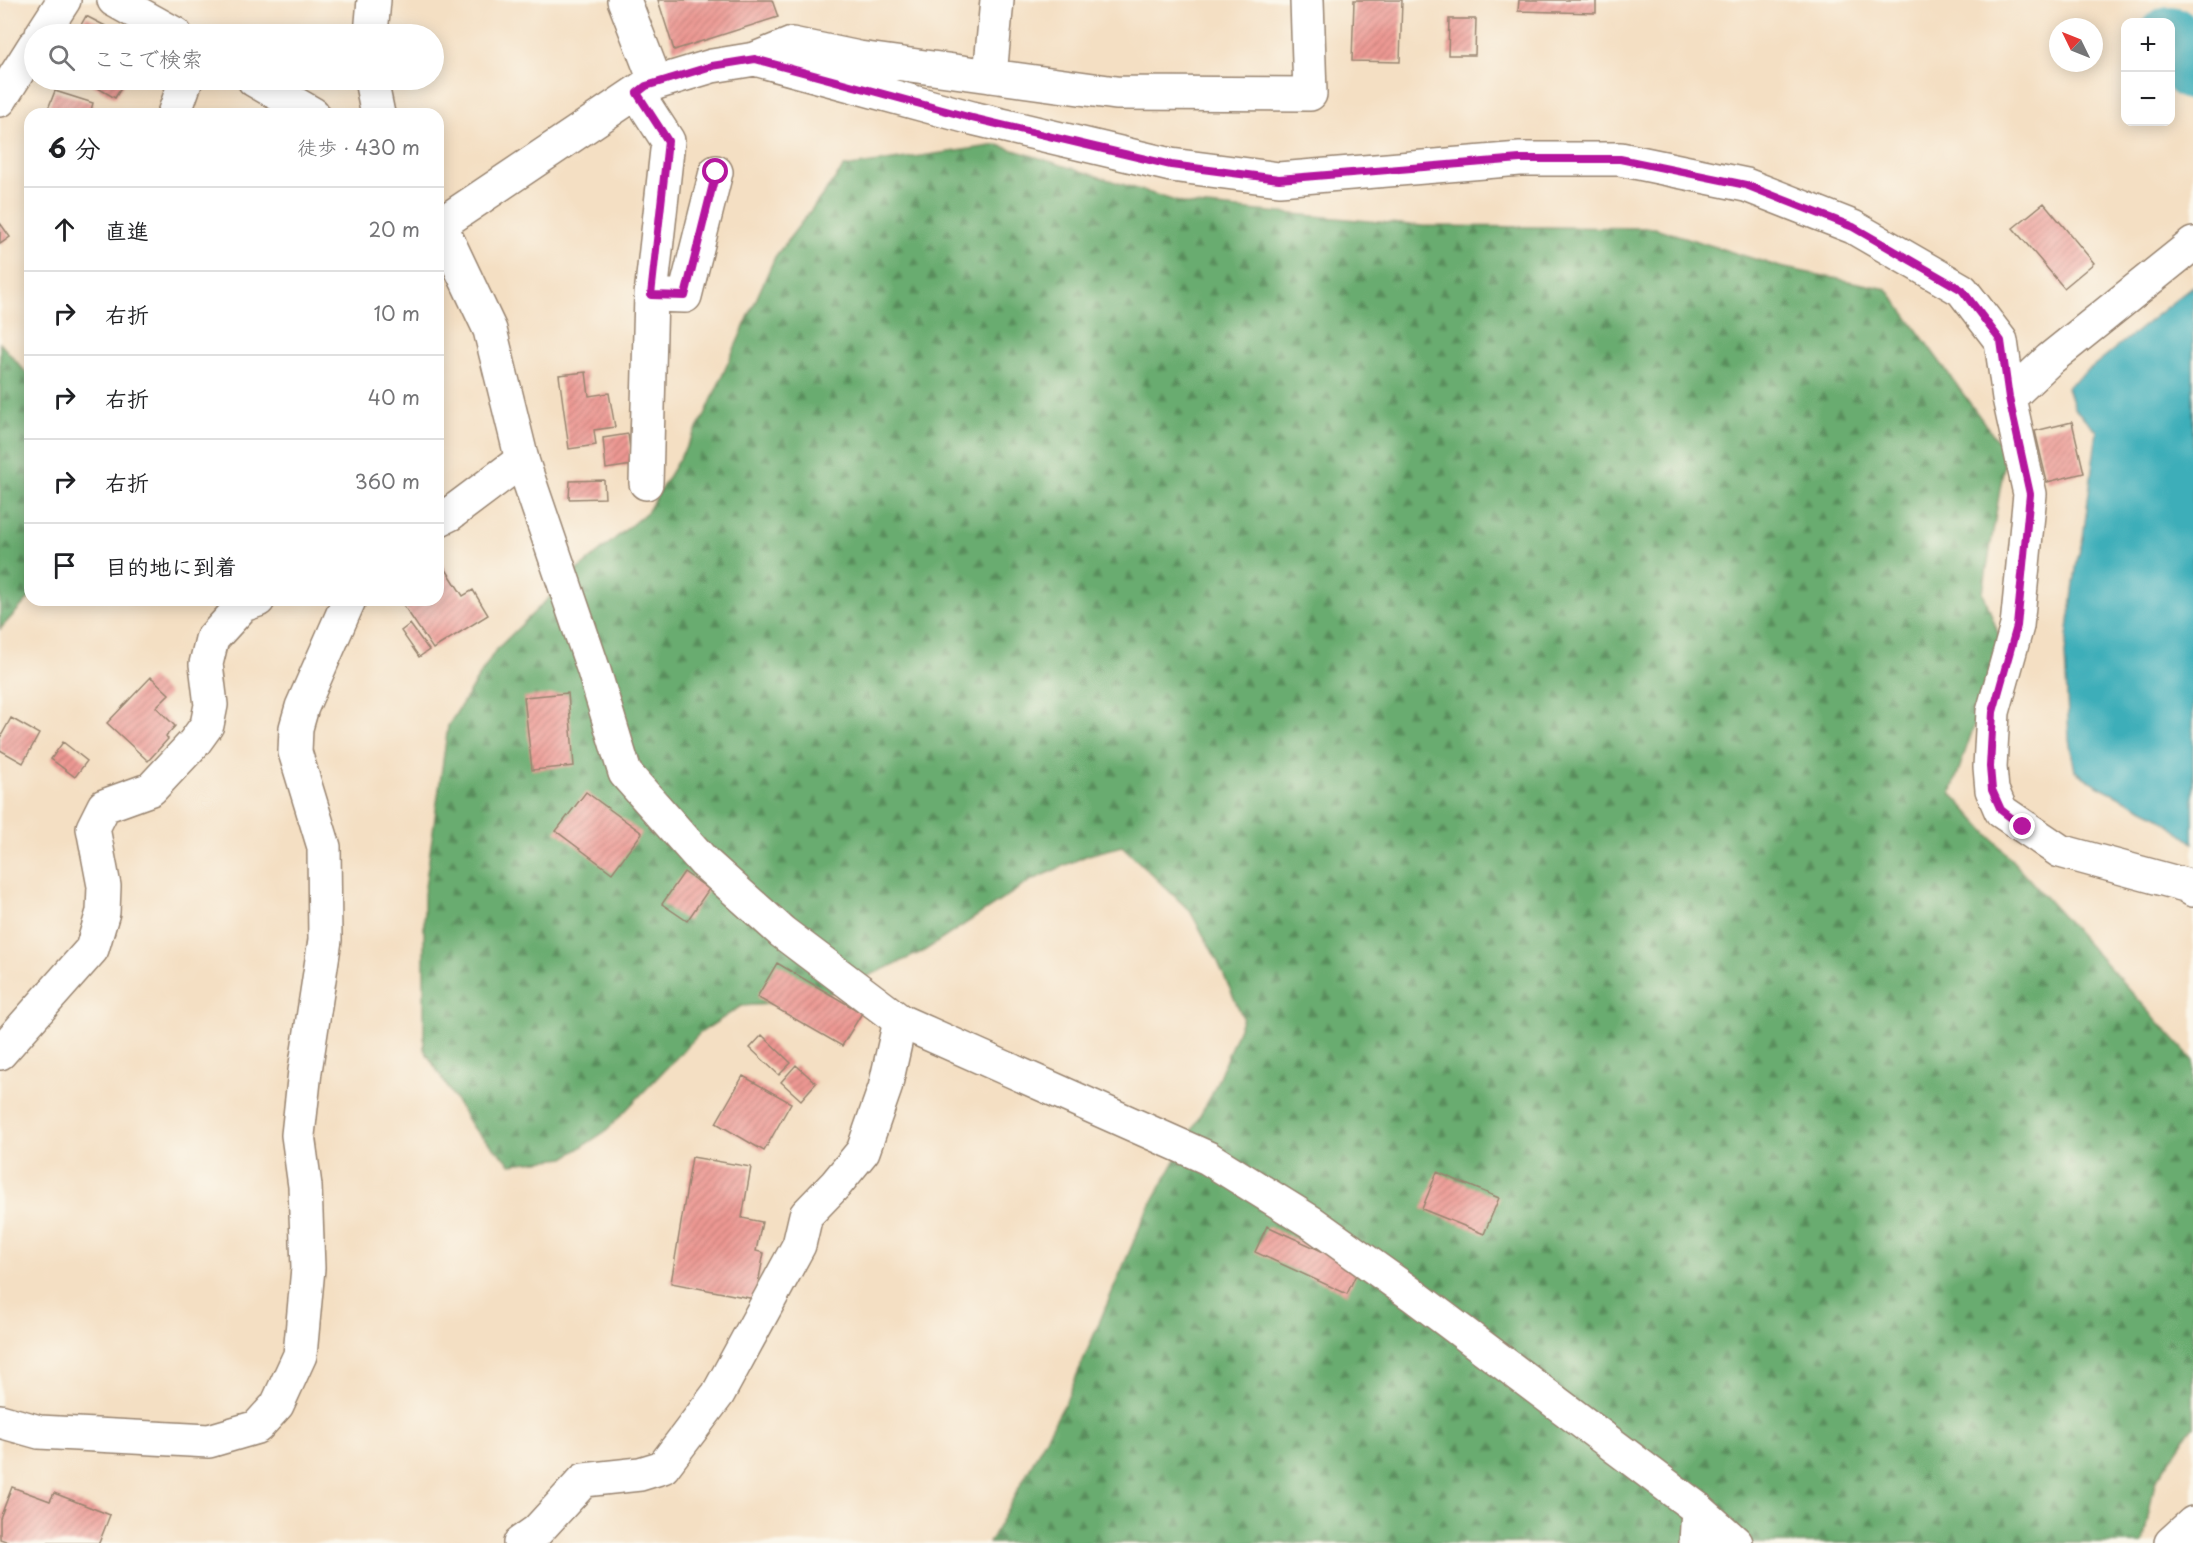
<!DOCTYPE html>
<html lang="ja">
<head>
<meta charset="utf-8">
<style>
	:root { --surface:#fff; --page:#f2f2f2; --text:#202124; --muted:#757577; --line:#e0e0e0 }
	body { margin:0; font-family:"Playpen Sans","Klee One",sans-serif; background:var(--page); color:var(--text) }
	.controls { position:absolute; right:18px; top:18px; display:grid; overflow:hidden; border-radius:12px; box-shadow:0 3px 15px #0003 }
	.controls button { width:54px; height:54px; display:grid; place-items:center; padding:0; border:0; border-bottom:2px solid var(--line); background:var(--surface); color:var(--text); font:30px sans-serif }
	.compass { position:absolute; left:2049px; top:18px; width:54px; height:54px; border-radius:50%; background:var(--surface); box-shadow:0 3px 15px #0003; rotate:313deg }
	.stop { position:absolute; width:18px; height:18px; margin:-14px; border:4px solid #b5179e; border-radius:50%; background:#fff }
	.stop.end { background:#b5179e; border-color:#fff; box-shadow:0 2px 6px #0008 }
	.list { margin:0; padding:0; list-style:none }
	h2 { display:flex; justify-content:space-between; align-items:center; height:78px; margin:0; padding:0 24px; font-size:26px }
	h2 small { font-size:20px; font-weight:400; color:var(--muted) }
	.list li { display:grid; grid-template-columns:39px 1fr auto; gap:18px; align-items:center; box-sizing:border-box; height:84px; padding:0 24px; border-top:2px solid var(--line) }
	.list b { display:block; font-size:22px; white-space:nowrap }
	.list em { font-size:20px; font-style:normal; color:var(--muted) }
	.icon { flex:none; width:33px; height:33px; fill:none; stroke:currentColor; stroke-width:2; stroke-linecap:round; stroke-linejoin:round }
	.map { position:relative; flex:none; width:2193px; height:1543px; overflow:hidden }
	.search { position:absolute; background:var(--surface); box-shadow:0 3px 15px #0003; left:24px; top:24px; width:420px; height:66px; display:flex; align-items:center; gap:15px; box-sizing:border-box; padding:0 21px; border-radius:33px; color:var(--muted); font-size:22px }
	.panel { position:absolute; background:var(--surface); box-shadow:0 3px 15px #0003; left:24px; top:108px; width:420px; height:498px; border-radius:18px }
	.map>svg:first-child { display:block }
	.forest { fill:url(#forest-firs); stroke:#526b46; stroke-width:1.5 }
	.water { fill:#3eaeb9; stroke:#3c6c6c; stroke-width:1.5 }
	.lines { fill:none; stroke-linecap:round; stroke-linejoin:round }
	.river { stroke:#3eaeb9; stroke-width:66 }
	.building { fill:url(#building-hatch) }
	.street-casing { stroke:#988470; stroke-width:36 }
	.secondary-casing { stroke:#988470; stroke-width:36 }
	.street { stroke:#fff; stroke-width:33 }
	.secondary { stroke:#fff; stroke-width:33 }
	.route { stroke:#b5179e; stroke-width:8 }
</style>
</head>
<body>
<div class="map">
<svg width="2193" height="1543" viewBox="0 0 2193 1543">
	<defs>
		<pattern id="forest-firs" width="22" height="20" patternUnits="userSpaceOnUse" patternTransform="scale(1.5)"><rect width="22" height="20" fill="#69ac6f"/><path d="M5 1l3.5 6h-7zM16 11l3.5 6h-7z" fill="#588c5b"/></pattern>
		<pattern id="building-hatch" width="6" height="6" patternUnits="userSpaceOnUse" patternTransform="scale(1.5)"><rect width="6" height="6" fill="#ed9893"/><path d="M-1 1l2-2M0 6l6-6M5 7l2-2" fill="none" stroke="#c17c77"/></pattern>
	</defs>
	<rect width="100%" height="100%" fill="#fbf7ec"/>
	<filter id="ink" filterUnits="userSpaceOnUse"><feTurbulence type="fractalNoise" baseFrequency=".0167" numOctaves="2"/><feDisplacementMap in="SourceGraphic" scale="12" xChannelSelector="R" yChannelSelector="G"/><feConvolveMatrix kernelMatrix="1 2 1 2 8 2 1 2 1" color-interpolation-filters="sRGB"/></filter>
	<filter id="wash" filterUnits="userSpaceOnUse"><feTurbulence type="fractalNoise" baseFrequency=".008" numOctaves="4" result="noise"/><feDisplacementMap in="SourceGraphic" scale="24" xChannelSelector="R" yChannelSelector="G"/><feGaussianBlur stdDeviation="1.35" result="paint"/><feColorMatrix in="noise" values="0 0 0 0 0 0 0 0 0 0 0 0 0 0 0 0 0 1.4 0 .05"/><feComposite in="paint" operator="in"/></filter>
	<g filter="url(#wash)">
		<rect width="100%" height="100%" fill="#f4dfc3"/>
		<!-- forest -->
		<path class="forest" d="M998 145 1185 204 1422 226 1655 228 1780 267 1887 289 2006 453 1983 592 2002 644 1951 793 2193 1060V1426L2155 1482 2143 1543H989L1065 1403 1144 1217 1212 1094 1243 1018 1217 960 1190 911 1122 846 1088 855 1030 881 924 951 812 1001 741 1006 700 1033 606 1131 565 1158 511 1164 472 1127 424 1049V894L448 726 495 651 575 572 648 511 704 417 775 257 844 167Z
			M0 343 30 377V597L0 629Z"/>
		<!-- water -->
		<path class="water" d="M2193 286V843L2158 816 2095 784 2075 771 2069 739 2065 653 2077 561 2083 538 2097 431 2074 408 2067 387Z"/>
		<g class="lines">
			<!-- river -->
			<path class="river" d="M2170 39 2193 68"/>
		</g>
		<g id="blocks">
			<!-- building -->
			<path class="building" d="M658 0H772L778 17 674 50Z
				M1354 0H1402L1400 62 1352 61Z
				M1519 0H1596V13L1518 11Z
				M86 16 121 34H76Z
				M1449 19H1476L1475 55H1448Z
				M84 80H126L115 98Z
				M55 91 93 103 90 114H46Z
				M2044 203 2094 263 2064 288 2013 228Z
				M0 223 10 237 0 244Z
				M586 372 589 396 609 393 615 427 594 430 596 445 569 449 559 375Z
				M2072 422 2084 473 2047 482 2035 431Z
				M628 434 632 465 606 469 603 438Z
				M604 480 605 498 569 499 570 481Z
				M438 557 463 596 473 590 488 615 433 649 400 600H438Z
				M410 624 429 650 419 657 401 631Z
				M151 677 169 694 156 707 175 726 166 736 168 739 148 761 107 723Z
				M568 693 574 766 532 770 524 697Z
				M11 718 39 734 23 763 0 750V738Z
				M63 742 87 761 75 777 51 759Z
				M586 792 642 833 612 873 556 831Z
				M684 872 709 889 687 921 662 904Z
				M777 963 862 1013 842 1046 757 997Z
				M762 1035 791 1063 779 1075 750 1048Z
				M796 1065 816 1083 801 1100 781 1082Z
				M743 1076 791 1103 764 1151 716 1123Z
				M692 1157 751 1167 742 1218 762 1222 756 1251 764 1253 755 1299 671 1283Z
				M1437 1172 1499 1198 1484 1234 1422 1209Z
				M1267 1226 1359 1268 1347 1294 1255 1252Z
				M12 1487 50 1501 54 1493 110 1515 99 1543H11L0 1539V1518Z"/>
		</g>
	</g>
	<g filter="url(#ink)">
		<use href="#blocks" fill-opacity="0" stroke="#988470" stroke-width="1.5"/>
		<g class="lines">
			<defs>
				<path id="street" d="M624 0 656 83
					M42 34 64 0
					M371 34 374 0
					M755 59 792 44 859 58 1116 93 1310 94 1307 0
					M990 76 997 0
					M371 80 378 114
					M637 93 668 141 651 295 646 483
					M0 100 34 46
					M174 114 186 80
					M441 224 646 86 712 66 755 59 972 118 1171 165 1279 179 1520 159H1620L1746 185 1853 227 1962 290 2001 341 2009 398 2030 494 2017 626 1993 712 1990 767 1992 790 2001 811 2060 851 2185 885 2193 890
					M651 295 685 296 716 172
					M2009 398 2050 359 2193 244
					M438 520 450 514 522 460
					M0 1053 92 949 103 912 104 886 93 828 104 806 151 789 194 743 207 725 211 705 206 664 212 639 243 605 258 600
					M0 1421 39 1432 209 1441 257 1427 277 1405 300 1355 308 1268 305 1186 298 1135 305 1071 325 940 324 847 295 752 296 728 302 707 349 600
					M520 1543 537 1531 584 1480 640 1474 663 1467 718 1394 799 1245 806 1215 836 1184 863 1151 885 1088 900 1021
					M1696 1543 1698 1509
					M2171 1543 2193 1523"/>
				<path id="secondary" d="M114 0 175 34
					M254 80 313 114
					M438 220 490 330 522 460 594 671 625 773 704 862 782 932 900 1021 1208 1158 1311 1222 1413 1295 1698 1509 1736 1543"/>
			</defs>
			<!-- street casing -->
			<use href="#street" class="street-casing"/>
			<!-- secondary casing -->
			<use href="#secondary" class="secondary-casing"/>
			<!-- street -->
			<use href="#street" class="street"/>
			<!-- secondary -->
			<use href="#secondary" class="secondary"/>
		</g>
	</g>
	<g class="lines" filter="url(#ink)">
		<!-- route -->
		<path class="route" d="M716 172 685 296 651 295 668 141 637 93 646 86 712 66 755 59 972 118 1171 165 1279 179 1520 159H1620L1746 185 1853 227 1962 290 2001 341 2009 398 2030 494 2017 626 1993 712 1990 767 1992 790 2001 810 2023 827"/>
	</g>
</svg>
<div class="controls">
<button>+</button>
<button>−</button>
</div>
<svg class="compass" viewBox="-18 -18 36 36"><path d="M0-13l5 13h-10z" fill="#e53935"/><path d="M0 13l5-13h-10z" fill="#757577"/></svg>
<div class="stop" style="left:716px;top:172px"></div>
<div class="stop end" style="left:2023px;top:827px"></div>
<div class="search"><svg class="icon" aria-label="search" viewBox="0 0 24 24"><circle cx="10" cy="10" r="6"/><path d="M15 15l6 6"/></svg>ここで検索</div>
<section class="panel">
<h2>6 分<small>徒歩 · 430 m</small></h2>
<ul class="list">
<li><svg class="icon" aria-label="ahead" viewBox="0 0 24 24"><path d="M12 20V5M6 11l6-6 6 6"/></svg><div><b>直進</b></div><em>20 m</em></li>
<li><svg class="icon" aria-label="right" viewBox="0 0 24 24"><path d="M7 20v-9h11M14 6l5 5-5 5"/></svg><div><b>右折</b></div><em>10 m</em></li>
<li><svg class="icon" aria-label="right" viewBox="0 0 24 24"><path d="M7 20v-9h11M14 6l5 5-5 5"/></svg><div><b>右折</b></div><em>40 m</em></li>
<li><svg class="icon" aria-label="right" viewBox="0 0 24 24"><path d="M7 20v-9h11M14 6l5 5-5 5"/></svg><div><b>右折</b></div><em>360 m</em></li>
<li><svg class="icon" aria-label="arrive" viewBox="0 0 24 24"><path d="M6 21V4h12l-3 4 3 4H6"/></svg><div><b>目的地に到着</b></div></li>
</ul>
</section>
</div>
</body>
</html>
